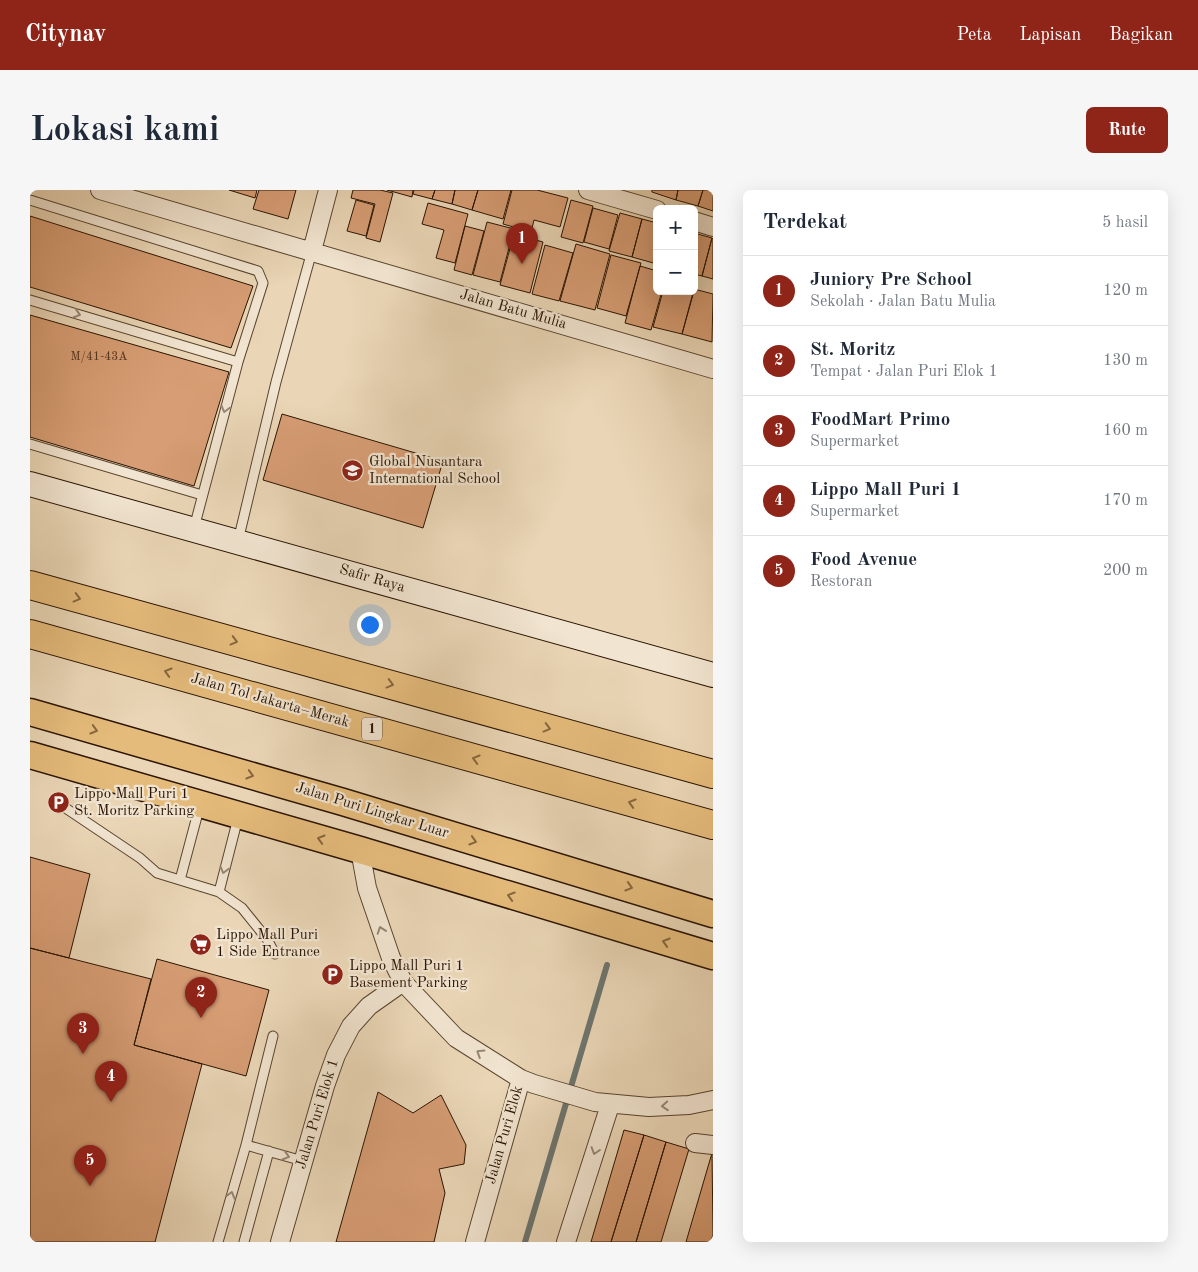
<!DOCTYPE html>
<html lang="id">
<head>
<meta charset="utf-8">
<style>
	:root { --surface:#fff; --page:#f6f6f7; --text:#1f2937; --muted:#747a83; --line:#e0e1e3; --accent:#8f2418 }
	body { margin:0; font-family:"Old Standard TT",serif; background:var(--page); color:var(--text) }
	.controls { position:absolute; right:15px; top:15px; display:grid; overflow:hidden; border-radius:8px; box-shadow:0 5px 20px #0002 }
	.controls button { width:45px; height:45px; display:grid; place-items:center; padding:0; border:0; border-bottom:1px solid var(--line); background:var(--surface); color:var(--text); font:25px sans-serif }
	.you { position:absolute; left:339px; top:434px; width:18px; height:18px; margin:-12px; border:4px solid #fff; border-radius:50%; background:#1a73e8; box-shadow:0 0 0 8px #1a73e833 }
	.badge { display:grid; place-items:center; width:32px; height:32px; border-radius:50%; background:var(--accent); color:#fff; font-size:16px; font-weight:700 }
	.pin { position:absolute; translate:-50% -41px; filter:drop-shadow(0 1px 2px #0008) }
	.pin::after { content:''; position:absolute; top:26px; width:18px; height:15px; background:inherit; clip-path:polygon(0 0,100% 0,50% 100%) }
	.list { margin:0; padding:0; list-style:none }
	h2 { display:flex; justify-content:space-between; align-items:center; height:65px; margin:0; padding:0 20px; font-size:21px }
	h2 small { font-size:16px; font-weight:400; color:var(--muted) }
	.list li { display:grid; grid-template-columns:32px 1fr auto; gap:15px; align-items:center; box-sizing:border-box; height:70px; padding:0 20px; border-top:1px solid var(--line) }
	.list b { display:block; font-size:19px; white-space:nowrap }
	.list p { margin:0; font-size:16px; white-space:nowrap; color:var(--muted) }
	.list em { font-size:16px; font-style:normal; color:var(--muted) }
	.map { position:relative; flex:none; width:683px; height:1052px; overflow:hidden; border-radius:8px }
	header { display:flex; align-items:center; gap:30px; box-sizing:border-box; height:70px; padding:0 25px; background:var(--accent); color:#fff }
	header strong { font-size:24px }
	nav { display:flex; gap:28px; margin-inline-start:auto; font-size:18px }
	.intro { display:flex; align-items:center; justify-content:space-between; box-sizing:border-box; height:120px; padding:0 30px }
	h1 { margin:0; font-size:35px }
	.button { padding:12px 22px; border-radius:8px; background:var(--accent); color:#fff; font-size:18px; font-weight:700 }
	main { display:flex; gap:30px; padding:0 30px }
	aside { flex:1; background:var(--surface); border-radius:8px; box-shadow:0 5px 20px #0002 }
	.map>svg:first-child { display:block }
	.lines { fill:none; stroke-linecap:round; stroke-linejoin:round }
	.stream { stroke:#6d756f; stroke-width:6 }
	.building { fill:#d79d74; stroke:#291302 }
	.lane-casing { stroke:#59442f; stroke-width:11 }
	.street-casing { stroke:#59442f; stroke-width:20 }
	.secondary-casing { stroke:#291302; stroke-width:26 }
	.primary-casing { stroke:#291302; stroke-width:29 }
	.highway-casing { stroke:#291302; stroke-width:30 }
	.lane { stroke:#f1e4d0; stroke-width:9 }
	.street { stroke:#f1e4d0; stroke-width:18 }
	.secondary { stroke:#f1e4d0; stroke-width:24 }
	.primary { stroke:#e5bb7b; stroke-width:26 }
	.highway { stroke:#e5bb7b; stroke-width:28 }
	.oneway { stroke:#978673 }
	.oneway2 { stroke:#87673e }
	.labels { text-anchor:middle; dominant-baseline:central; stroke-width:4.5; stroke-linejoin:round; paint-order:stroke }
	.number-label { font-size:12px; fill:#54361e }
	.shield { fill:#f1e4d0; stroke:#655240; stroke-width:1 }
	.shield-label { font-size:14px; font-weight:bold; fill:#291302 }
	.street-label { font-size:15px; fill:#291302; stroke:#f1e4d0 }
	.poi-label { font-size:15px; fill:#291302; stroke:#f1e4d0; text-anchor:start }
</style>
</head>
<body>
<header>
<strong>Citynav</strong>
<nav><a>Peta</a><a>Lapisan</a><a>Bagikan</a></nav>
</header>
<div class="intro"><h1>Lokasi kami</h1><a class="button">Rute</a></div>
<main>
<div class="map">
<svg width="683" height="1052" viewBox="0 0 683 1052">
	<rect width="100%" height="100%" fill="#ead6b6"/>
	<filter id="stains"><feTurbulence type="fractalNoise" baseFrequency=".004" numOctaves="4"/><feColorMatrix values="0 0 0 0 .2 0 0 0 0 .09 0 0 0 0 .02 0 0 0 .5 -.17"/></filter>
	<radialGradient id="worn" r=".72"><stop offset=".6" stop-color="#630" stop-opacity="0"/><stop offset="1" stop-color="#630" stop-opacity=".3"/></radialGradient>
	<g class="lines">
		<!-- stream -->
		<path class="stream" d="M495 1052 577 775"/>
	</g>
	<!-- building -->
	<path class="building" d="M199 0H227L225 8Z
		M229 0H266L258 29 223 19Z
		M323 0H350L363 3 350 52 336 48 345 14 321 8Z
		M357 0H383L382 7Z
		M384 0H405L402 9 383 4Z
		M405 0H425L422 14 402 9Z
		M425 0H448L442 20 422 14Z
		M448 0H481L473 29 442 20Z
		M482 0H507L538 8 530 37 504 30 501 42 473 34Z
		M622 0H648L646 10 622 2Z
		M648 0H673L668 16 646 10Z
		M673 0H683V21L668 16Z
		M326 10 344 15 336 46 317 41Z
		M541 10 563 16 553 53 531 47Z
		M398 13 438 24 425 73 406 68 414 40 392 34Z
		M563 18 588 25 579 59 554 52Z
		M590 23 612 29 602 67 579 61Z
		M0 26 223 96 201 158 0 97Z
		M612 29 627 33V74L602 67Z
		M457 32 484 39 470 92 443 85Z
		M435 36 454 41 442 85 424 80Z
		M664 43 682 48 672 86 664 84Z
		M484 44 513 52 500 103 470 95Z
		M682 48 683 49V89L672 86Z
		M546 54 580 64 565 120 530 111Z
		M515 55 543 63 529 111 502 104Z
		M581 65 611 73 596 126 567 118Z
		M610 76 627 81V101H632L621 140 595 133Z
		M664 99 683 104 682 152 652 144Z
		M633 101H664L652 144 623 137Z
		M0 125 199 182 164 296 0 247Z
		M252 224 413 271 393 338 233 290Z
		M0 667 60 684 39 768 0 758Z
		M0 758 121 789 104 855 172 874 125 1052H0Z
		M127 769 239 800 216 886 104 855Z
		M348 902 383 923 411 905 436 955 434 974 409 979 415 1003 404 1052H306Z
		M594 940 614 945 581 1052H561Z
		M614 945 636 952 606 1052H581Z
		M636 952 659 959 631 1052H606Z
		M682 963 683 1044 681 1052H656Z"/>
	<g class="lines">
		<defs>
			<path id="lane" d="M0 10 228 81 233 93 208 172 164 338
				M0 110 208 172
				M0 254 172 305
				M208 351 246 192 282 61
				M28 613 110 668 127 683 189 702 212 718 237 749 245 764
				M150 690 170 615
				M189 702 208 628
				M216 955 273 971
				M188 1052 216 955 243 846
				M214 1052 239 961"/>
			<path id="street" d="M70 0 683 179
				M558 0 627 20
				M664 31 683 37
				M282 61 298 0
				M330 660 337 698 361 768 373 792 426 848 491 889 504 894 565 912 619 917 659 915 683 910
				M665 953 683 955
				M250 1052 295 896 306 865 321 836 339 816 373 792
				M445 1052 491 889
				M536 1052 580 915"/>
			<path id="secondary" d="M0 294 683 485"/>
			<path id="primary" d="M0 522 313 612 683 724
				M0 565 330 660 683 766"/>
			<path id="highway" d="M0 395 683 584
				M0 444 683 635"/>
		</defs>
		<!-- lane casing -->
		<use href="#lane" class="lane-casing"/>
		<!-- street casing -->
		<use href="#street" class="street-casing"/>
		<!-- secondary casing -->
		<use href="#secondary" class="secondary-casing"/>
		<!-- primary casing -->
		<use href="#primary" class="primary-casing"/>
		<!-- highway casing -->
		<use href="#highway" class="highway-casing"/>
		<!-- lane -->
		<use href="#lane" class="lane"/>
		<!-- street -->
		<use href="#street" class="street"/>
		<!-- secondary -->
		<use href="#secondary" class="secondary"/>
		<!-- primary -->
		<use href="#primary" class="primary"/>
		<!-- highway -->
		<use href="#highway" class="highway"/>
	</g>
	<!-- one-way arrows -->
	<defs><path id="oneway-chevron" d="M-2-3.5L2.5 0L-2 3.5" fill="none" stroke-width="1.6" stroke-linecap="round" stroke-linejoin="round" transform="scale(1.25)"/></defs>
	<g class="oneway">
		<use href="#oneway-chevron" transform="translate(47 124) rotate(17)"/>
		<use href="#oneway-chevron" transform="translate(195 219) rotate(105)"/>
		<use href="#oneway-chevron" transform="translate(194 680) rotate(105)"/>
		<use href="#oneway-chevron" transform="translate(351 740) rotate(-109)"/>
		<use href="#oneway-chevron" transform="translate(450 863) rotate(-148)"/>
		<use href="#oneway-chevron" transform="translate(635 916) rotate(176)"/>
		<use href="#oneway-chevron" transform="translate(565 961) rotate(108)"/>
		<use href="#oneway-chevron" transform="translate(256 966) rotate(16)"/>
		<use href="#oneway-chevron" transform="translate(201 1005) rotate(-74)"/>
	</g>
	<g class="oneway2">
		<use href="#oneway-chevron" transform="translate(47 408) rotate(15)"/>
		<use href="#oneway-chevron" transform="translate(204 451) rotate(15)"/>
		<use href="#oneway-chevron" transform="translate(138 482) rotate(-164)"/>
		<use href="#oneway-chevron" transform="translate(360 494) rotate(15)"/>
		<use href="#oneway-chevron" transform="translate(517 538) rotate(15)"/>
		<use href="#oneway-chevron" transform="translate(64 540) rotate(16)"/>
		<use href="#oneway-chevron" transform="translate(446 569) rotate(-164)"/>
		<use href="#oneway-chevron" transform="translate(220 585) rotate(16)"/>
		<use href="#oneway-chevron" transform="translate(602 613) rotate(-164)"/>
		<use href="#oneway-chevron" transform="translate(291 649) rotate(-164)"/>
		<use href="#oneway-chevron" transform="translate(443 651) rotate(17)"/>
		<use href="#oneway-chevron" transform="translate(599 697) rotate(17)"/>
		<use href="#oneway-chevron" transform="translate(481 706) rotate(-163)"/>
		<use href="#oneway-chevron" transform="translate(636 752) rotate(-163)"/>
	</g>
	<!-- icons -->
	<defs>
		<symbol id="school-disc" viewBox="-11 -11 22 22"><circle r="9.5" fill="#8f2418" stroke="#f1e4d0"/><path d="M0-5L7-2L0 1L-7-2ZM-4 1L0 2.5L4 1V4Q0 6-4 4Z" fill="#fff"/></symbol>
		<symbol id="parking-disc" viewBox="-11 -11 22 22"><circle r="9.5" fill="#8f2418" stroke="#f1e4d0"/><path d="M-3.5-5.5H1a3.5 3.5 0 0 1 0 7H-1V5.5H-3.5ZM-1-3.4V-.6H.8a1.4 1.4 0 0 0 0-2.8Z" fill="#fff"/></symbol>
		<symbol id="supermarket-disc" viewBox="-11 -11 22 22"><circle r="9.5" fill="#8f2418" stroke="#f1e4d0"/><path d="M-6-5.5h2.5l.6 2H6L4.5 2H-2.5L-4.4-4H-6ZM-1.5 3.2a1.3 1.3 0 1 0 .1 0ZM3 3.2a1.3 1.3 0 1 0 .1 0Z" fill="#fff"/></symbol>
	</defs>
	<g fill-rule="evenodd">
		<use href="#school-disc" x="310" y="268" width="25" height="25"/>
		<use href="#parking-disc" x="16" y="600" width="25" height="25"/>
		<use href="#supermarket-disc" x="158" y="742" width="25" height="25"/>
		<use href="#parking-disc" x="290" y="772" width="25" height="25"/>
	</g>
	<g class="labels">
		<!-- number labels -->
		<g class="number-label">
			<text x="69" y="167">M/41-43A</text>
		</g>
		<!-- shield labels -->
		<rect class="shield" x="332" y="527.5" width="20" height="23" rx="4"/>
		<g class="shield-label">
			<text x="342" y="539">1</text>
		</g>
		<!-- street labels -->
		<g class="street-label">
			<text transform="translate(483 120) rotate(16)">Jalan Batu Mulia</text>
			<text transform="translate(342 389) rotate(16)">Safir Raya</text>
			<text transform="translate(240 511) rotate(16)">Jalan Tol Jakarta–Merak</text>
			<text transform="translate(342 621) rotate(17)">Jalan Puri Lingkar Luar</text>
			<text transform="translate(288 924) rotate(-73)">Jalan Puri Elok 1</text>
			<text transform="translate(475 945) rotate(-74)">Jalan Puri Elok</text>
		</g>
		<!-- poi labels -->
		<g class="poi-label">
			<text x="339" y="272">Global Nusantara<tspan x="339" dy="17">International School</tspan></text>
			<text x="44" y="604">Lippo Mall Puri 1<tspan x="44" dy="17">St. Moritz Parking</tspan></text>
			<text x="186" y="745">Lippo Mall Puri<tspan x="186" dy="17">1 Side Entrance</tspan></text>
			<text x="319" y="776">Lippo Mall Puri 1<tspan x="319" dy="17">Basement Parking</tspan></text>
		</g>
	</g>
	<rect width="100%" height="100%" filter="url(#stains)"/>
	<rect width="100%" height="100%" fill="url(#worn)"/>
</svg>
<div class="controls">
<button>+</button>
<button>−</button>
</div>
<div class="you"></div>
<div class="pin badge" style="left:492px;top:74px">1</div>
<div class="pin badge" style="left:171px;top:828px">2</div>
<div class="pin badge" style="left:53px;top:864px">3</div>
<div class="pin badge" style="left:81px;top:912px">4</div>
<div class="pin badge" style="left:60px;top:996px">5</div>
</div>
<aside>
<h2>Terdekat<small>5 hasil</small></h2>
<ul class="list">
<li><span class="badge">1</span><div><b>Juniory Pre School</b><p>Sekolah · Jalan Batu Mulia</p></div><em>120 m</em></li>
<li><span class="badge">2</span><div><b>St. Moritz</b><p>Tempat · Jalan Puri Elok 1</p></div><em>130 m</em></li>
<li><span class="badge">3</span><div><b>FoodMart Primo</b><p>Supermarket</p></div><em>160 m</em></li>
<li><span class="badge">4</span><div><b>Lippo Mall Puri 1</b><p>Supermarket</p></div><em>170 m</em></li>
<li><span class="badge">5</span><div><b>Food Avenue</b><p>Restoran</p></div><em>200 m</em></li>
</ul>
</aside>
</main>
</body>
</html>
